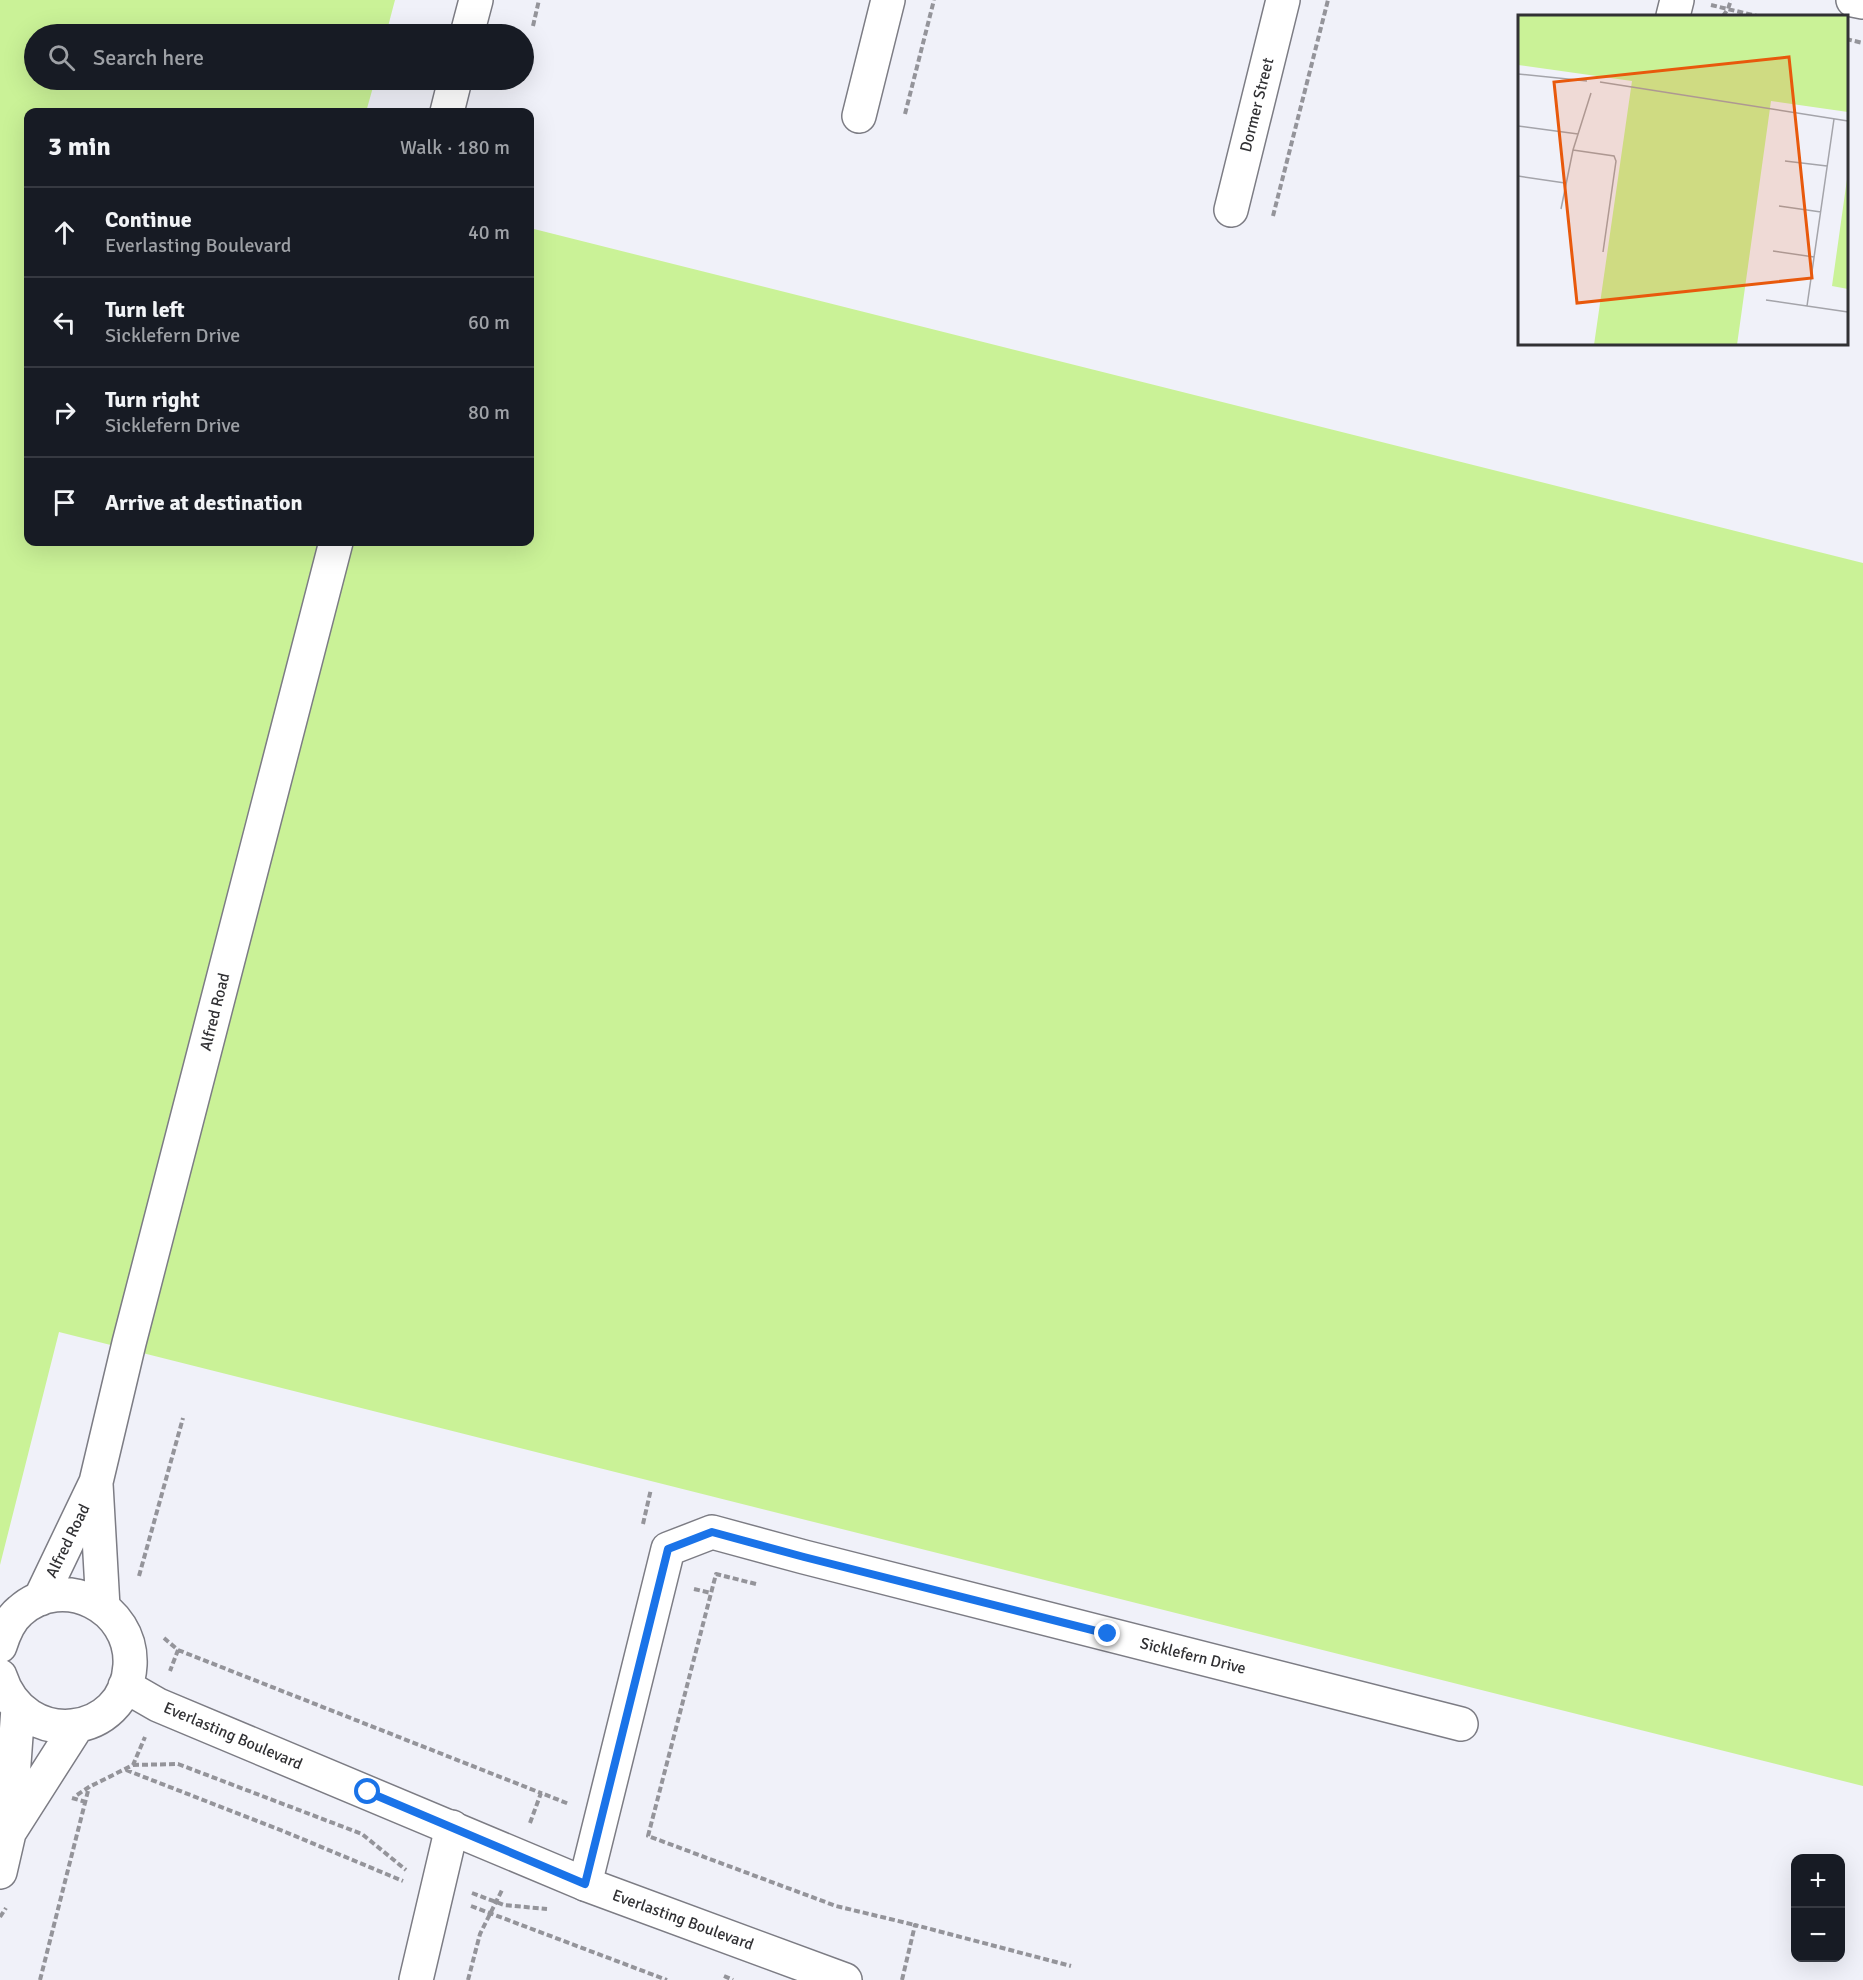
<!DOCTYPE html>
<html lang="en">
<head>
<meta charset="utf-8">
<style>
	:root { --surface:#171b24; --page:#242831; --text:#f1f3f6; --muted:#9ea1a6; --line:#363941 }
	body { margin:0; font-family:Signika,sans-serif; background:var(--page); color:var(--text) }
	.controls { position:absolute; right:18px; bottom:18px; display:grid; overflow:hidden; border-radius:12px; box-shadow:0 6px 24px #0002 }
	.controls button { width:54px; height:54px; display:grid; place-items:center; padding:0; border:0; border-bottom:2px solid var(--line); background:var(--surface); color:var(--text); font:30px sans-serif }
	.stop { position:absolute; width:18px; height:18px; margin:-14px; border:4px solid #1a73e8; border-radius:50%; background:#fff }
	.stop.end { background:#1a73e8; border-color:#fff; box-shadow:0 2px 6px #0008 }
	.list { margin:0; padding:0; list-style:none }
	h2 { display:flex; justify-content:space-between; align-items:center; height:78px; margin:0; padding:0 24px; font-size:26px }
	h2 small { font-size:20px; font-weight:400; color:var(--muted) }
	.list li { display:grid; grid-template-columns:39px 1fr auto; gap:18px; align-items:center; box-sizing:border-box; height:90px; padding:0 24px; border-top:2px solid var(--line) }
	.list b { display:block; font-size:22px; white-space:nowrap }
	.list p { margin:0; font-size:20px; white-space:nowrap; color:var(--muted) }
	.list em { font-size:20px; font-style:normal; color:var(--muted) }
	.icon { flex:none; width:33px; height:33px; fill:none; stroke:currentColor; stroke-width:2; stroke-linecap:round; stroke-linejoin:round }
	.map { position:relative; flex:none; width:1863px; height:1980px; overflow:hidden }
	.search { position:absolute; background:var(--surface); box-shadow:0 6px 24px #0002; left:24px; top:24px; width:510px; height:66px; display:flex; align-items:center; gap:15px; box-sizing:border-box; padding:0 21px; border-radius:33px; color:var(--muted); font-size:22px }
	.panel { position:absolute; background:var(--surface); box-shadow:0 6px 24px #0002; left:24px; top:108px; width:510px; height:438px; border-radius:12px }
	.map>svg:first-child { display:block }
	.grass { fill:#caf297 }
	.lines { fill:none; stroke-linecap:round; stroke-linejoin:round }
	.street-casing { stroke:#7c7c84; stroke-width:36 }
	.secondary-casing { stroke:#7c7c84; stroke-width:36 }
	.path { stroke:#94949a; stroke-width:4; stroke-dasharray:6 3; stroke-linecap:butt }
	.street { stroke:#fff; stroke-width:33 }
	.secondary { stroke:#fff; stroke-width:33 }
	.route { stroke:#1a73e8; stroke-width:8 }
	.labels { text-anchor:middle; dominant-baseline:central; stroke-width:5; stroke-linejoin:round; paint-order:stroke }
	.street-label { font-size:16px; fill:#313134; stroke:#fff }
	.inset-road { fill:none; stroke:#a4a4aa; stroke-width:1.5 }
	.view { fill:#e8590c; fill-opacity:0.15; stroke:#e8590c; stroke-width:3 }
	.inset-edge { fill:none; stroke:#313134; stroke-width:3 }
</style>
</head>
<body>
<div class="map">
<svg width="1863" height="1980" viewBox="0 0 1863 1980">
	<rect width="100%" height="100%" fill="#f0f1f9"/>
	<!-- grass -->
	<path class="grass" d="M0 0H395L386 34H34V80H375L366 112H28V542H530V228L1863 563V1786L59 1332 0 1565Z"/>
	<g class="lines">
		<defs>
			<path id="street" d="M1853 0 1863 2
				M1673 16 1677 0
				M859 116 888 0
				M1231 210 1283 0
				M585 1884 668 1549 712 1532 804 1557 1461 1724
				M416 1980 452 1827"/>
			<path id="secondary" d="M467 34 476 0
				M447 112 455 80
				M96 1484 103 1607
				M40 1599 96 1482 129 1343 336 542
				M0 1646C4 1633 9 1620 20 1611 63 1572 133 1607 130 1665 126 1738 24 1751 0 1676
				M125 1686 158 1705 585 1884 845 1980
				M10 1831 77 1726
				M0 1872 9 1833 18 1708"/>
		</defs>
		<!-- street casing -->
		<use href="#street" class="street-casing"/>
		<!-- secondary casing -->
		<use href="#secondary" class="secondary-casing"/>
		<!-- path -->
		<path class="path" d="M1711 5 1757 16
			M1723 16 1728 9 1731 0
			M533 26 539 0
			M1846 39 1863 43
			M905 114 934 0
			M1273 216 1328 0
			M643 1524 651 1489
			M139 1576 183 1418
			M756 1584 716 1574 648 1836 836 1906 915 1925
			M694 1589 711 1593
			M164 1638 178 1650 170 1671
			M178 1650 541 1793
			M133 1765 178 1764 362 1834 406 1870
			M126 1770 283 1831 403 1881
			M77 1795 89 1787 133 1765 145 1737
			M72 1798 86 1802
			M530 1823 541 1793 569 1804
			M472 1893 504 1905 547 1909
			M471 1906 667 1980
			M0 1917 6 1908
			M724 1976 733 1980
			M40 1980 89 1787
			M468 1980 480 1934 503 1888
			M902 1980 915 1925 1071 1966"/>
		<!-- street -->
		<use href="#street" class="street"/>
		<!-- secondary -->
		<use href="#secondary" class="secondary"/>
	</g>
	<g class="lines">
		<!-- route -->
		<path class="route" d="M368 1792 585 1884 668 1549 712 1532 804 1557 1108 1634"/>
	</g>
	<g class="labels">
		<!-- street labels -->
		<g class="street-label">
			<text transform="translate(1257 105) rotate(-76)">Dormer Street</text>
			<text transform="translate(215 1012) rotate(-76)">Alfred Road</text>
			<text transform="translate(68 1541) rotate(-64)">Alfred Road</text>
			<text transform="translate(1193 1656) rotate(14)">Sicklefern Drive</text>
			<text transform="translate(233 1736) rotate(23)">Everlasting Boulevard</text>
			<text transform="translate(683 1920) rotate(20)">Everlasting Boulevard</text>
		</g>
	</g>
	<!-- overview -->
	<g transform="translate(1518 15)">
		<rect width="330" height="330" fill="#f0f1f9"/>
		<path d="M0 0H330V97L253 86 219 330H76L114 66 0 50ZM330 157V274L314 271Z" fill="#caf297"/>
		<path class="inset-road" d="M0 59 69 66M82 67 330 106M0 111 60 119M55 135 96 141 98 146 85 237M267 146 309 151M0 161 47 168M261 191 303 197M43 194 55 135 73 78M255 236 296 242M248 285 330 297M289 291 316 104"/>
		<path class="view" d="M271 42 294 263 59 288 36 67Z"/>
		<rect width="330" height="330" class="inset-edge"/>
	</g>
</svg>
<div class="controls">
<button>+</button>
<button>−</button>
</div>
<div class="stop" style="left:368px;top:1792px"></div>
<div class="stop end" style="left:1108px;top:1634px"></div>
<div class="search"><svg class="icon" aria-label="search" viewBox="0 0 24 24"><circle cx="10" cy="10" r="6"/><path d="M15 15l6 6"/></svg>Search here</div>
<section class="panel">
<h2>3 min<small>Walk · 180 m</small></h2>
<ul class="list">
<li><svg class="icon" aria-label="ahead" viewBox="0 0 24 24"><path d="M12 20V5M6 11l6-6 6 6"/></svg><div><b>Continue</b><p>Everlasting Boulevard</p></div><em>40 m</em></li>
<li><svg class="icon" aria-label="left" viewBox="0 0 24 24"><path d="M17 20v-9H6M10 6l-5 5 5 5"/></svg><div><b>Turn left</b><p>Sicklefern Drive</p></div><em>60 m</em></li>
<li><svg class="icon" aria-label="right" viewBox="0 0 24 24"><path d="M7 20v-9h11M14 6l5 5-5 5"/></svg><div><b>Turn right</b><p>Sicklefern Drive</p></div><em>80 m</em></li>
<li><svg class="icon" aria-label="arrive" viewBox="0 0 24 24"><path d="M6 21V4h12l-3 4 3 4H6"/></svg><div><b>Arrive at destination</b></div></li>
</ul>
</section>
</div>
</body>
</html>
